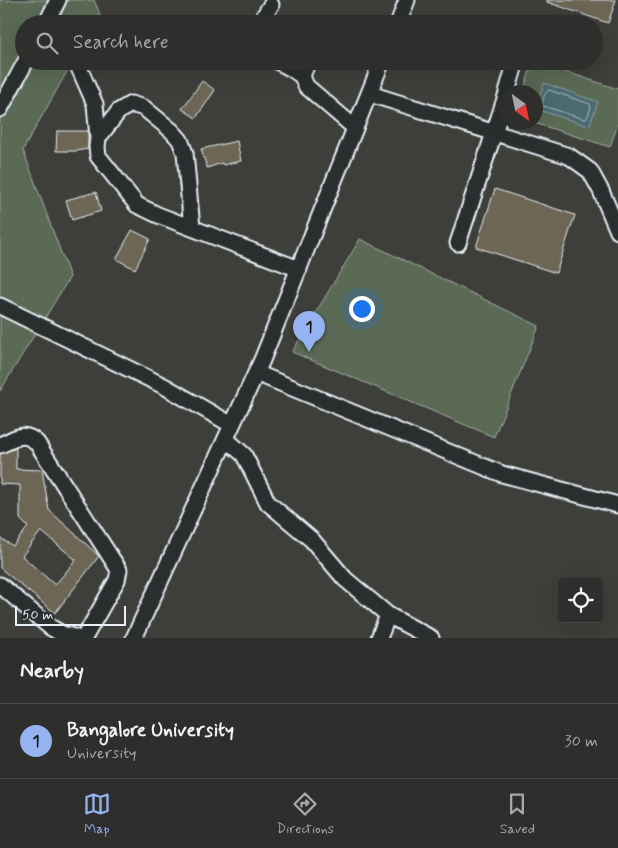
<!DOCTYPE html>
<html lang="en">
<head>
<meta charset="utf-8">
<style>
	:root { --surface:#2e2e2c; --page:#363634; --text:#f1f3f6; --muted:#a7a8a9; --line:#494a48; --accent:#95b2f1 }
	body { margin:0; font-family:Mynerve,sans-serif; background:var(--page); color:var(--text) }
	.controls { position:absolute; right:15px; bottom:15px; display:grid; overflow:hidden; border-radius:5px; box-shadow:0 5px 20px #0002 }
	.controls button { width:45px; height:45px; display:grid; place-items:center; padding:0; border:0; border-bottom:1px solid var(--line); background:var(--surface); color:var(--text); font:25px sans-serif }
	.compass { position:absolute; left:498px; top:85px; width:45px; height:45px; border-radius:50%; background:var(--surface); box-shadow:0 5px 20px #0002; rotate:147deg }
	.scale { position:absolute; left:15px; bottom:12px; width:111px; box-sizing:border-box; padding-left:5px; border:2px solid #e8f1f8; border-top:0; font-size:14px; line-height:18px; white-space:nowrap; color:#e8f1f8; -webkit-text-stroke:4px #2a2d2e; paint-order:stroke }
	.you { position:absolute; left:361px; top:308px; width:18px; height:18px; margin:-12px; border:4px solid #fff; border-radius:50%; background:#1a73e8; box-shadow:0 0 0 8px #1a73e833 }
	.badge { display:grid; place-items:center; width:32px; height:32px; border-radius:50%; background:var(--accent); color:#111; font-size:16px; font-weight:700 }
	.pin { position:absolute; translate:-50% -41px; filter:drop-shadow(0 1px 2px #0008) }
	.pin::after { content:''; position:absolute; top:26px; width:18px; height:15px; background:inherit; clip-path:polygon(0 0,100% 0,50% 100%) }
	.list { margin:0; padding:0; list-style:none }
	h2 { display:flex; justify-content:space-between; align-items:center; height:65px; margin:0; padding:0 20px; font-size:21px }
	h2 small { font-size:16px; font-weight:400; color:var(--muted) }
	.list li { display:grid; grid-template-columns:32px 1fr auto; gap:15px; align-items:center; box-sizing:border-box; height:75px; padding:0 20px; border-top:1px solid var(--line) }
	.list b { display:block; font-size:19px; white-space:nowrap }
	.list p { margin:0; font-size:16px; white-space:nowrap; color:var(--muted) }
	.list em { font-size:16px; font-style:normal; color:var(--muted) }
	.icon { flex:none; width:28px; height:28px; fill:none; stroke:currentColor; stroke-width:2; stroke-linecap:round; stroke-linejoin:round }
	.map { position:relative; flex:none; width:618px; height:638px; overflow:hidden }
	.search { position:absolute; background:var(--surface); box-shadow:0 5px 20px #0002; left:15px; right:15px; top:15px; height:55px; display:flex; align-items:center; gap:12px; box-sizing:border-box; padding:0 18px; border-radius:28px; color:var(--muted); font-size:19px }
	.sheet { height:140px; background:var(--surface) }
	nav { display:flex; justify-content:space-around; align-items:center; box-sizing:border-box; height:70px; border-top:1px solid var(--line); background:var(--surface); font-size:14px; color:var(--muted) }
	nav a { display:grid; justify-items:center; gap:2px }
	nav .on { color:var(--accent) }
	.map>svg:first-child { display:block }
	.green { fill:#5a6b54; stroke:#a1aea6 }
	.water { fill:#4c696f; stroke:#8a9fa6 }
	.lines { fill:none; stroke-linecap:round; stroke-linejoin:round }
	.shore { stroke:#aabbc1; stroke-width:1 }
	.building { fill:#6d6655; stroke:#e8f1f8; fill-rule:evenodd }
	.minor-casing { stroke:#e8f1f8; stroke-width:19 }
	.minor { stroke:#2a2d2e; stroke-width:15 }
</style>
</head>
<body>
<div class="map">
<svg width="618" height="638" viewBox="0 0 618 638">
	<rect width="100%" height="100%" fill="#3e3e3a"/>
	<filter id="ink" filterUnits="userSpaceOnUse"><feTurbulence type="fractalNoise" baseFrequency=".02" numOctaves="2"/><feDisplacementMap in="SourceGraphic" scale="10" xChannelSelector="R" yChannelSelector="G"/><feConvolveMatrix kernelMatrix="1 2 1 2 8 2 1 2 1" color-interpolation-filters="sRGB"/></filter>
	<g filter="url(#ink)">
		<!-- green -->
		<path class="green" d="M0 0H94L100 14 94 24H24V61H73L23 150 70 277 0 391Z
			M533 61 618 89V123L610 147 534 123 536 92H523Z
			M360 239 539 326 494 437 292 352Z"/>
		<!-- water -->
		<path class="water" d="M544 83 598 102 589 126 536 109Z"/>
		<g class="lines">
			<!-- shore -->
			<path class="shore" d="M549 90 590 104 591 107 587 118 584 119 543 106C541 102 545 92 549 90Z"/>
		</g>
		<!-- building -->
		<path class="building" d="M547 0H616L608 23 547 2Z
			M202 81 215 90 196 118 182 109Z
			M57 131H88V149L76 151H56Z
			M237 141 241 161 223 165 222 163 207 168 201 149Z
			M495 189 575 215 556 273 476 247Z
			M96 192 101 211 72 220 66 200Z
			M132 230 150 239 135 269 116 259Z
			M16 448V469L42 470 49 510 99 556 55 613 0 568V538L13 546 28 527 20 519V485L0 484V454ZM41 531 76 560 55 585 22 556Z"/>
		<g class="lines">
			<defs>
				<path id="minor" d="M46 24 58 0
					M259 24 271 5
					M398 24 407 0
					M76 61 95 104 98 138
					M277 61 292 69 302 76 306 86 355 128
					M302 76 308 61
					M507 92 516 61
					M370 94 569 156 590 171 601 191 618 231
					M0 109 26 61
					M192 228 185 153 180 140 172 131 144 108 131 104 119 111 98 138 97 147 98 156 137 205 158 215 299 269
					M458 243 506 96
					M0 306 164 386 232 425
					M256 373 502 474 618 505
					M226 439 244 455 268 503 312 540 345 579 388 615 431 638
					M0 445C15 439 23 430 37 443L119 570 117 580 84 638
					M0 585 50 627 62 634 77 638
					M134 638 262 360 382 61
					M379 638 388 615"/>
			</defs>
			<!-- minor casing -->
			<use href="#minor" class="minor-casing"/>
			<!-- minor -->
			<use href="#minor" class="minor"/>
		</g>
	</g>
</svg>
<div class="controls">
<button><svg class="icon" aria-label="locate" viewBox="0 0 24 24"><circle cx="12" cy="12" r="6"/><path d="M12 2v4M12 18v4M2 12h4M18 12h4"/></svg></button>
</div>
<svg class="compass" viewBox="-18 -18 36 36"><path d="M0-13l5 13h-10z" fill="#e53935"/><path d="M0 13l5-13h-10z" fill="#a7a8a9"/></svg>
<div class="scale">50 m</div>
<div class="you"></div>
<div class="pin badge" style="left:309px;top:352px">1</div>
<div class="search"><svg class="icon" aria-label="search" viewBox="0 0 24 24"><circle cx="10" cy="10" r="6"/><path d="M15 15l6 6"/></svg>Search here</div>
</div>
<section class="sheet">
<h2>Nearby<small></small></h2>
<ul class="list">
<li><span class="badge">1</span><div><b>Bangalore University</b><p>University</p></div><em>30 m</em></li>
</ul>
</section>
<nav>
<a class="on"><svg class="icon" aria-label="map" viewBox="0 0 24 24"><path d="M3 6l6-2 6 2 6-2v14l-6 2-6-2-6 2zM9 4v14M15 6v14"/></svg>Map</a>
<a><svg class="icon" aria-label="directions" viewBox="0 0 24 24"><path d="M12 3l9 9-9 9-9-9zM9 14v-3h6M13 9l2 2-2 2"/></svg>Directions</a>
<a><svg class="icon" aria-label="saved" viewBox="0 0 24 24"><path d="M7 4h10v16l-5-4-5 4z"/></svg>Saved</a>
</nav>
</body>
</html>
